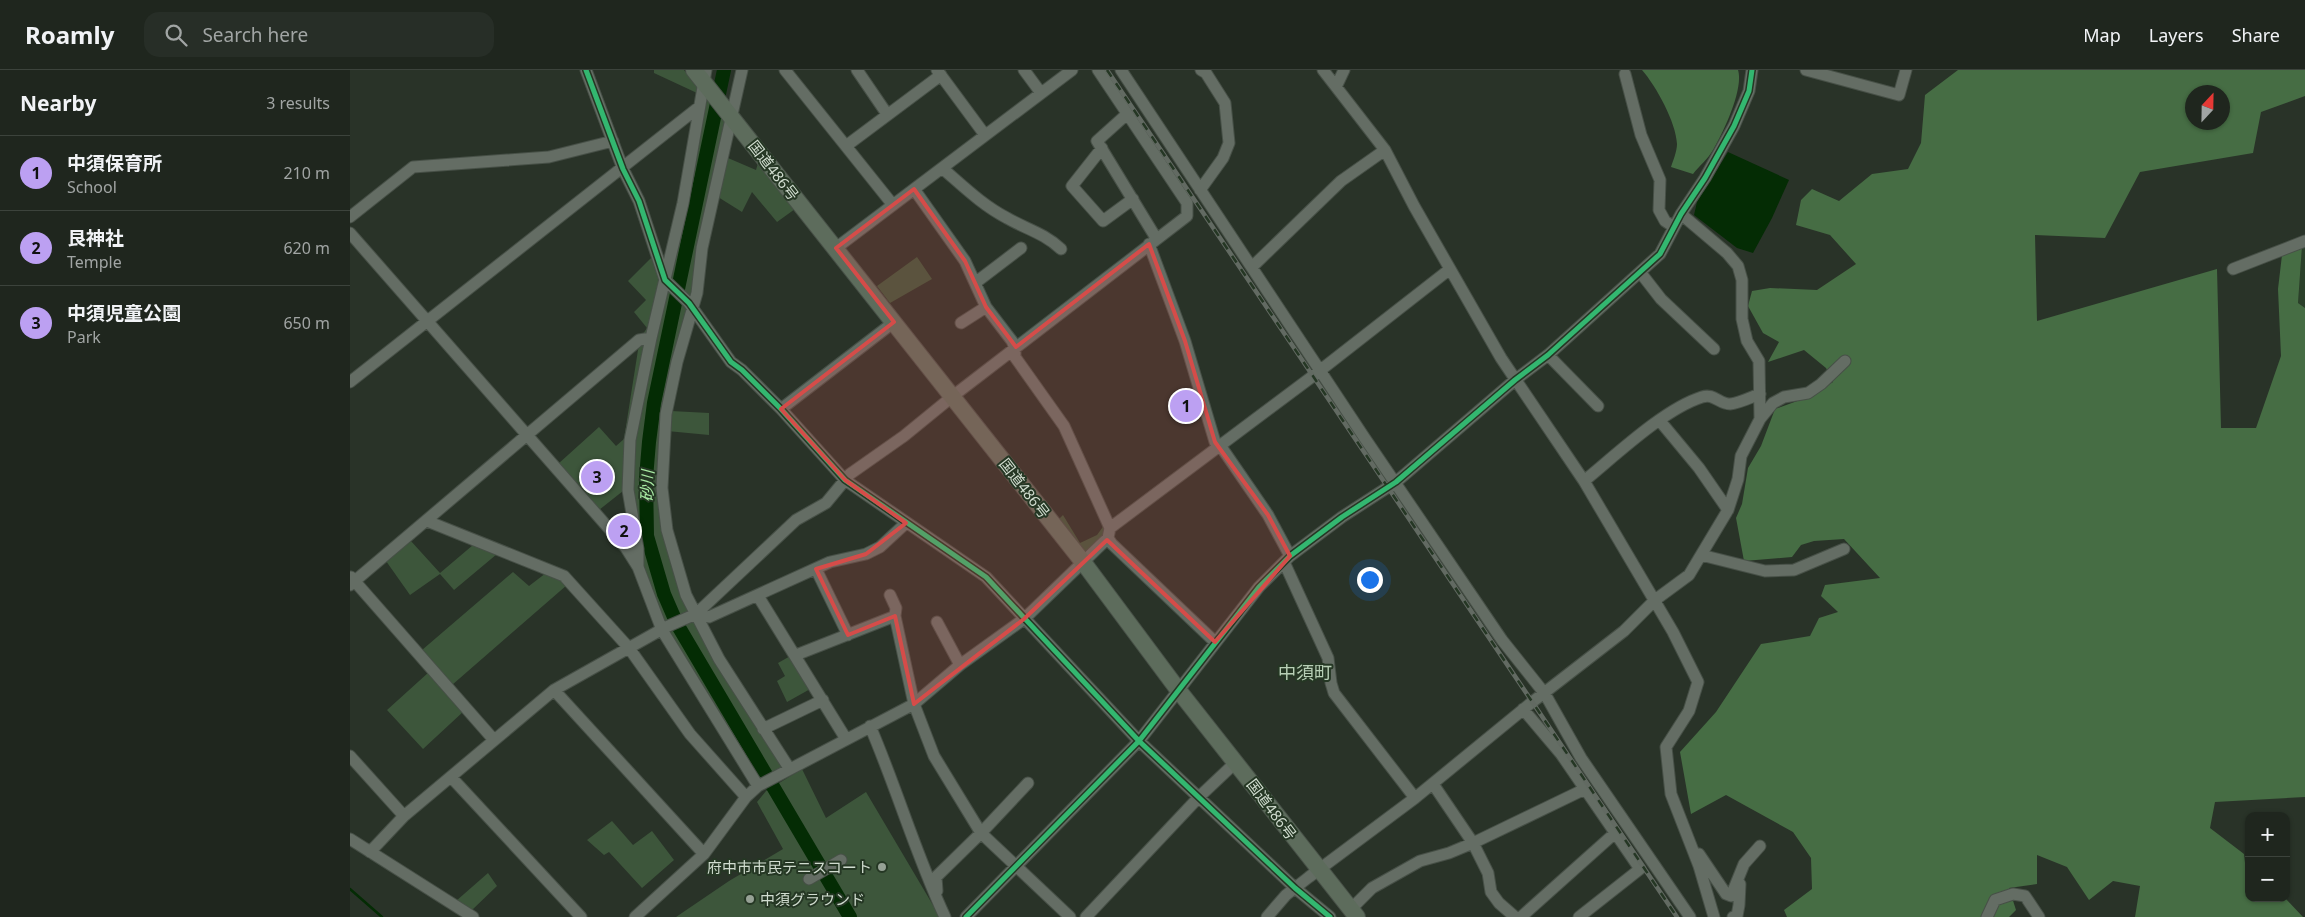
<!DOCTYPE html>
<html lang="en">
<head>
<meta charset="utf-8">
<style>
	:root { --surface:#1f261e; --page:#272e27; --text:#f1f3f6; --muted:#a1a5a4; --line:#3c433c; --accent:#bca0f2 }
	body { margin:0; font-family:"Noto Sans","Noto Sans JP",sans-serif; background:var(--page); color:var(--text) }
	.controls { position:absolute; right:15px; bottom:15px; display:grid; overflow:hidden; border-radius:10px; box-shadow:0 1px 4px #0004 }
	.controls button { width:45px; height:45px; display:grid; place-items:center; padding:0; border:0; border-bottom:1px solid var(--line); background:var(--surface); color:var(--text); font:25px sans-serif }
	.compass { position:absolute; left:1835px; top:15px; width:45px; height:45px; border-radius:50%; background:var(--surface); box-shadow:0 1px 4px #0004; rotate:22deg }
	.you { position:absolute; left:1019px; top:509px; width:18px; height:18px; margin:-12px; border:4px solid #fff; border-radius:50%; background:#1a73e8; box-shadow:0 0 0 8px #1a73e833 }
	.badge { display:grid; place-items:center; width:32px; height:32px; border-radius:50%; background:var(--accent); color:#111; font-size:16px; font-weight:700 }
	.pin { position:absolute; translate:-50% -50%; border:2px solid #fff; box-shadow:0 1px 5px #0006 }
	.list { margin:0; padding:0; list-style:none }
	h2 { display:flex; justify-content:space-between; align-items:center; height:65px; margin:0; padding:0 20px; font-size:21px }
	h2 small { font-size:16px; font-weight:400; color:var(--muted) }
	.list li { display:grid; grid-template-columns:32px 1fr auto; gap:15px; align-items:center; box-sizing:border-box; height:75px; padding:0 20px; border-top:1px solid var(--line) }
	.list b { display:block; font-size:19px; white-space:nowrap }
	.list p { margin:0; font-size:16px; white-space:nowrap; color:var(--muted) }
	.list em { font-size:16px; font-style:normal; color:var(--muted) }
	.icon { flex:none; width:28px; height:28px; fill:none; stroke:currentColor; stroke-width:2; stroke-linecap:round; stroke-linejoin:round }
	.map { position:relative; flex:none; width:1955px; height:847px; overflow:hidden }
	header { display:flex; align-items:center; gap:30px; box-sizing:border-box; height:70px; padding:0 25px; background:var(--surface); border-bottom:1px solid var(--line) }
	header strong { font-size:24px }
	nav { display:flex; gap:28px; margin-inline-start:auto; font-size:18px }
	.search { width:350px; height:45px; background:var(--page); display:flex; align-items:center; gap:12px; box-sizing:border-box; padding:0 18px; border-radius:15px; color:var(--muted); font-size:19px }
	main { display:flex }
	aside { flex:1; background:var(--surface) }
	.map>svg:first-child { display:block }
	.built { fill:#2b402a }
	.green { fill:#3d563b }
	.forest { fill:#466d44; fill-rule:evenodd }
	.water { fill:#042c04 }
	.lines { fill:none; stroke-linecap:round; stroke-linejoin:round }
	.stream { stroke:#042c04; stroke-width:2.5 }
	.river { stroke:#042c04; stroke-width:14 }
	.minor-casing { stroke:#475047; stroke-width:13 }
	.highway-casing { stroke:#475047; stroke-width:18 }
	.minor { stroke:#646d64; stroke-width:11 }
	.highway { stroke:#5d6c5c; stroke-width:16 }
	.rail-casing { stroke:#626a62; stroke-width:4.5 }
	.rail { stroke:#253724; stroke-width:2.5; stroke-dasharray:8; stroke-linecap:butt }
	.cycleway-casing { stroke:#253724; stroke-width:8 }
	.cycleway { stroke:#33b770; stroke-width:5 }
	.marked { fill:#d54c49; fill-opacity:0.2; stroke:#d54c49; stroke-width:4; stroke-linejoin:round }
	.poi-dot { fill:#96a195; stroke:#253724; stroke-width:2 }
	.labels { text-anchor:middle; dominant-baseline:central; stroke-width:4; stroke-linejoin:round; paint-order:stroke }
	.street-label { font-size:15px; fill:#d0dccf; stroke:#253724 }
	.poi-label { font-size:15px; fill:#d0dccf; stroke:#253724; text-anchor:end }
	.water-label { font-size:16px; font-style:italic; fill:#a9eba4; stroke:#253724 }
	.quarter-label { font-size:18px; fill:#b8cfb6; stroke:#253724 }
</style>
</head>
<body>
<header>
<strong>Roamly</strong>
<div class="search"><svg class="icon" aria-label="search" viewBox="0 0 24 24"><circle cx="10" cy="10" r="6"/><path d="M15 15l6 6"/></svg>Search here</div>
<nav><a>Map</a><a>Layers</a><a>Share</a></nav>
</header>
<main>
<aside>
<h2>Nearby<small>3 results</small></h2>
<ul class="list">
<li><span class="badge">1</span><div><b>中須保育所</b><p>School</p></div><em>210 m</em></li>
<li><span class="badge">2</span><div><b>艮神社</b><p>Temple</p></div><em>620 m</em></li>
<li><span class="badge">3</span><div><b>中須児童公園</b><p>Park</p></div><em>650 m</em></li>
</ul>
</aside>
<div class="map">
<svg width="1955" height="847" viewBox="0 0 1955 847">
	<rect width="100%" height="100%" fill="#293328"/>
	<!-- built -->
	<path class="built" d="M1955 175V238L1948 233 1952 176Z"/>
	<!-- green -->
	<path class="green" d="M304 0H334L347 16V23L304 3Z
		M353 23 377 54 343 227H338L319 208Z
		M378 88 406 100 408 93 445 139 427 152 402 122 392 142 368 127Z
		M304 185 340 239 313 343 309 420 342 541 315 553 284 482 273 421 249 440 208 394 249 357 266 376 274 369 288 280 291 267 297 258 284 242 296 230 278 211Z
		M567 187 582 209 540 233 527 216Z
		M321 341 359 343V365L317 361Z
		M713 445 730 473 747 465 755 454 757 457 750 471 736 483 709 449Z
		M60 470 90 503 123 475 147 484 104 520 90 504 60 525 36 491Z
		M163 502 179 516 196 503 211 508 217 515 102 615 72 580Z
		M346 549 434 696 409 711 320 562Z
		M442 585 462 618 437 632 427 611 435 606 428 593Z
		M79 602 114 641 73 679 37 640Z
		M452 699 476 748 516 722 590 847H326L379 811 433 779 407 732 416 721Z
		M262 751 283 775 302 761 324 790 292 818 259 782 254 785 237 770Z
		M138 803 147 816 122 840 106 831Z"/>
	<!-- forest -->
	<path class="forest" d="M1292 0H1388C1394 19 1373 63 1363 80 1358 89 1349 96 1343 104L1321 97C1323 91 1327 81 1327 74 1326 52 1306 16 1292 0Z
		M1608 0H1955V26L1911 42 1903 83 1790 102 1755 168 1685 165 1687 251 1867 199 1871 358H1906L1931 286 1928 219 1932 185 1952 176 1948 233 1955 238V727L1865 732 1860 758 1894 784 1899 828H1935L1953 847H1785L1790 816 1763 811 1739 830 1717 797 1687 785V814L1659 818 1666 840 1659 847H1437L1434 840 1462 819 1461 788 1443 762 1376 725 1341 744 1330 682 1366 642 1411 574 1460 566 1469 548 1488 542 1471 526 1475 515 1530 508 1494 469 1464 471 1451 475 1442 487 1394 491 1386 448 1392 434 1398 398 1411 376 1425 339 1461 326 1483 312 1476 298 1454 280 1418 292 1429 272 1413 263 1398 236 1402 221 1420 218 1467 220 1506 194 1480 165 1446 155 1451 130 1462 119 1489 131 1522 104 1558 99 1571 73 1575 25ZM1842 22H1872V52H1842Z"/>
	<!-- water -->
	<path class="water" d="M1378 82 1439 110 1422 148 1403 183 1387 178 1344 145 1347 132Z"/>
	<g class="lines">
		<!-- stream -->
		<path class="stream" d="M0 819 32 847"/>
		<!-- river -->
		<path class="river" d="M374 0 304 333 299 372 296 408 297 466 314 524 327 554 500 847"/>
		<defs>
			<path id="minor" d="M236 0 273 99 289 131 315 210 339 233 381 292 392 300 431 339 495 410 636 507 789 671 945 818 980 847
				M392 0 352 178 347 223 327 292 316 344 312 418 317 460 336 525 369 589 439 698
				M435 0 543 135
				M507 0 537 44
				M587 0 635 65
				M674 0 691 23
				M771 0 1014 367 1152 570 1195 624 1231 688 1340 847
				M973 0 1035 80 1064 136 1151 288 1234 411 1323 562 1348 612 1339 641 1316 677 1321 724 1349 796 1364 847
				M1456 0 1549 25 1556 0
				M1275 4 1291 65 1310 110 1309 140 1315 151 1324 157
				M986 17 994 0
				M777 44 747 71 806 168
				M496 76 591 5
				M752 78 722 116 753 151 783 129
				M592 98C613 116 632 135 657 148 676 159 694 163 711 179
				M564 119 615 191 636 237 662 271 665 278V287L714 356 760 458
				M850 120 873 88 879 73 875 33 856 3 851 0
				M0 147 63 97 199 87 263 71
				M0 163 276 478 288 497 312 560 408 716
				M799 174 835 271 865 372 874 381 918 445 940 486
				M486 178 722 0
				M902 197 991 111 1035 80
				M1883 199 1955 171
				M1290 202 1311 229 1364 279
				M625 213 671 178
				M611 253 636 237
				M1198 285 1248 336
				M0 312 349 37
				M431 339 544 252
				M1410 349 1423 333 1434 327 1458 323 1471 314 1495 291
				M1310 351 1349 398 1378 440
				M1234 411C1266 385 1314 339 1352 327 1364 323 1369 334 1380 334 1390 333 1401 327 1410 324
				M77 451 214 506 279 578 340 664 396 727
				M556 453 530 477 516 484 480 492 359 547 346 544 446 450 476 433 500 404 554 366 603 326 837 146V133L748 0
				M758 468 762 474 865 572
				M1351 485 1415 501 1444 500 1494 479
				M934 492 978 588 981 613 984 623 1065 728
				M288 497V479L278 420 280 370 301 268 333 133 356 0
				M466 499 498 565
				M1 507 144 670
				M0 515 289 270 301 268
				M540 525 546 538 545 546 564 634 584 686 631 763 720 847
				M408 526 496 669
				M587 552 610 595
				M446 585 545 546
				M204 620 354 784
				M1173 639 1211 684 1290 799 1229 847
				M520 656C547 719 566 785 595 847
				M413 659 473 630
				M0 686 54 746
				M101 707 231 847
				M1083 714 1123 773 1138 803 1141 822 1149 833 1165 847
				M0 769 123 847
				M20 782 54 746 204 620 316 557 346 544
				M1349 784 1376 824 1381 826 1394 794 1410 776
				M459 809 491 790
				M587 821 586 807 631 763 678 713
				M1000 840 1022 818 1070 791 1099 783 1123 773 1235 719
				M285 847 354 784 396 727 408 716 564 634 610 595 674 549 758 468 760 458 963 306 1100 199
				M616 847 789 671 909 517 940 486 992 447 1046 412 1165 310 1198 285 1310 184 1331 144 1355 108 1384 56 1399 21 1402 0
				M736 847 849 727 886 692
				M917 847 936 825 959 807 1065 728 1181 633 1274 561 1305 530 1339 505 1378 440 1388 409 1391 386 1410 349 1409 291 1397 271 1392 249V210L1388 196 1377 183 1331 144
				M1171 847 1265 763
				M1383 847 1387 846 1389 835 1390 814
				M1637 847 1645 830 1663 824 1675 826 1689 847"/>
			<path id="highway" d="M344 0 733 492 829 621 1007 847"/>
		</defs>
		<!-- minor casing -->
		<use href="#minor" class="minor-casing"/>
		<!-- highway casing -->
		<use href="#highway" class="highway-casing"/>
		<!-- minor -->
		<use href="#minor" class="minor"/>
		<!-- highway -->
		<use href="#highway" class="highway"/>
		<defs>
			<path id="rail" d="M757 0 1327 847"/>
		</defs>
		<!-- rail casing -->
		<use href="#rail" class="rail-casing"/>
		<!-- rail -->
		<use href="#rail" class="rail"/>
		<defs>
			<path id="cycleway" d="M236 0 273 99 289 131 315 210 339 233 381 292 392 300 431 339 495 410 636 507 789 671 945 818 980 847
				M616 847 789 671 909 517 940 486 992 447 1046 412 1165 310 1198 285 1310 184 1331 144 1355 108 1384 56 1399 21 1402 0"/>
		</defs>
		<!-- cycleway casing -->
		<use href="#cycleway" class="cycleway-casing"/>
		<!-- cycleway -->
		<use href="#cycleway" class="cycleway"/>
	</g>
	<!-- marked area -->
	<path class="marked" d="M564 119 615 191 636 237 666 277 799 174 835 271 865 372 918 445 940 486 865 572 757 470 674 549 564 634 545 546 498 565 466 499 516 484 556 453 495 410 431 339 544 252 486 178Z"/>
	<!-- markers -->
	<g class="poi-dot">
		<circle cx="532" cy="797" r="5"/>
		<circle cx="400" cy="829" r="5"/>
	</g>
	<g class="labels">
		<!-- street labels -->
		<g class="street-label">
			<text transform="translate(424 100) rotate(52)">国道486号</text>
			<text transform="translate(675 418) rotate(52)">国道486号</text>
			<text transform="translate(922 739) rotate(53)">国道486号</text>
		</g>
		<!-- poi labels -->
		<g class="poi-label">
			<text x="522" y="797">府中市市民テニスコート</text>
			<text x="410" y="829" text-anchor="start">中須グラウンド</text>
		</g>
		<!-- water labels -->
		<g class="water-label">
			<text transform="translate(297 416) rotate(-88)">砂川</text>
		</g>
		<!-- quarter labels -->
		<g class="quarter-label">
			<text x="955" y="602">中須町</text>
		</g>
	</g>
</svg>
<div class="controls">
<button>+</button>
<button>−</button>
</div>
<svg class="compass" viewBox="-18 -18 36 36"><path d="M0-13l5 13h-10z" fill="#e53935"/><path d="M0 13l5-13h-10z" fill="#a1a5a4"/></svg>
<div class="you"></div>
<div class="pin badge" style="left:836px;top:336px">1</div>
<div class="pin badge" style="left:274px;top:461px">2</div>
<div class="pin badge" style="left:247px;top:407px">3</div>
</div>
</main>
</body>
</html>
